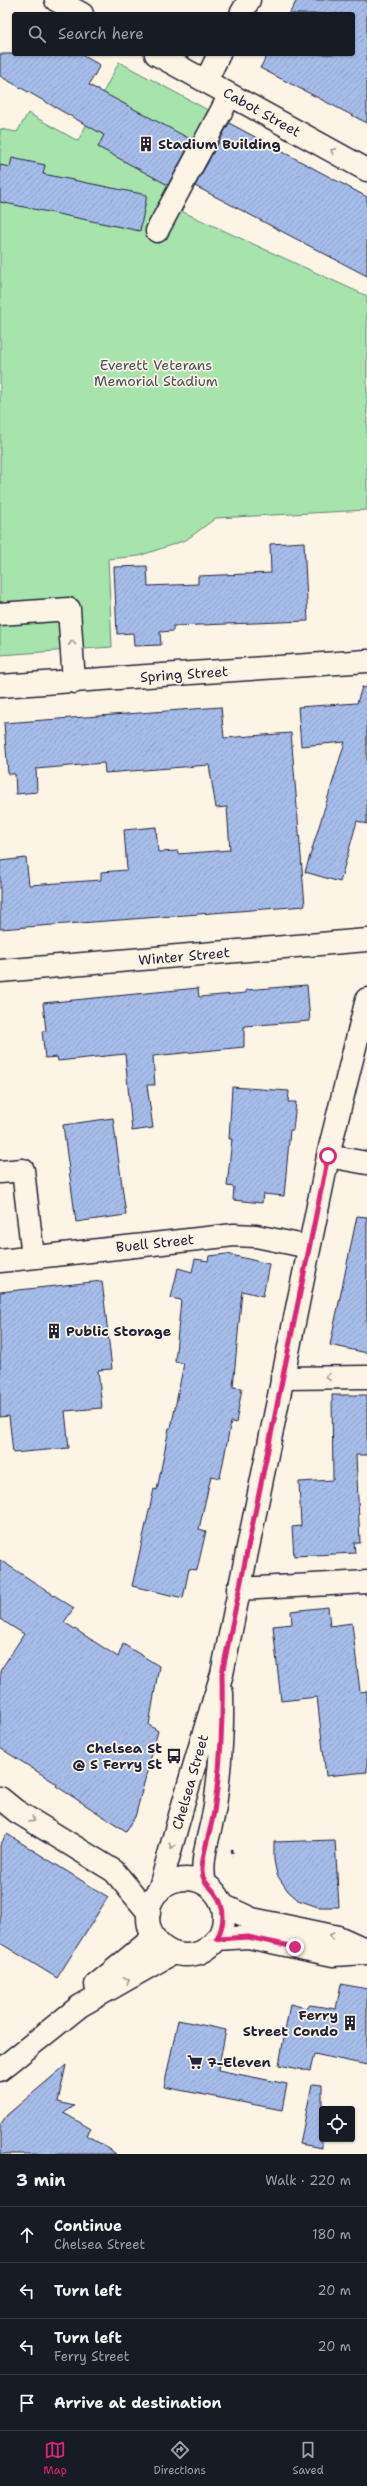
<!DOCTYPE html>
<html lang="en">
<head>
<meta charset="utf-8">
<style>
	:root { --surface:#171b24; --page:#20242c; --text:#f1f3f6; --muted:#9ea1a6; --line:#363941; --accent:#db2777 }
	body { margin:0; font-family:"Shantell Sans",sans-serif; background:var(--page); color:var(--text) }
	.controls { position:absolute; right:12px; bottom:12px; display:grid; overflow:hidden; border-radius:4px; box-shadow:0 1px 3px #0004 }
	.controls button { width:36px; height:36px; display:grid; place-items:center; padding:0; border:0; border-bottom:1px solid var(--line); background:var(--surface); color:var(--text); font:20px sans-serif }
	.stop { position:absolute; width:12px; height:12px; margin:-9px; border:3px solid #db2777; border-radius:50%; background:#fff }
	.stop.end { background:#db2777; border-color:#fff; box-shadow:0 1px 4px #0008 }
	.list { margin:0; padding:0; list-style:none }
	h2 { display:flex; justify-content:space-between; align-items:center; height:52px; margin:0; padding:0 16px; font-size:17px }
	h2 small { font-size:13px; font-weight:400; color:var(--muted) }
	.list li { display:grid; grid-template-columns:26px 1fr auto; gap:12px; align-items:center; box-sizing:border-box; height:56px; padding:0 16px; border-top:1px solid var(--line) }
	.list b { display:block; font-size:15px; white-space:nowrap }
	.list p { margin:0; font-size:13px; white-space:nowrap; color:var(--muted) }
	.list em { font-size:13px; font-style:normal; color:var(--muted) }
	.icon { flex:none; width:22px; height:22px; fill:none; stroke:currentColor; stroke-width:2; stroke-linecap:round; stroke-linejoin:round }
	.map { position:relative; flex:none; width:367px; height:2154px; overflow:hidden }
	.search { position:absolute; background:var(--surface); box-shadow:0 1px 3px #0004; left:12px; right:12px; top:12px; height:44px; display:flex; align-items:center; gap:10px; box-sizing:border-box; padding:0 14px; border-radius:4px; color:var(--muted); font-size:15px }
	.sheet { height:276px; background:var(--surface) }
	nav { display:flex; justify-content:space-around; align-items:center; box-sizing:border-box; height:56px; border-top:1px solid var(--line); background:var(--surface); font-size:11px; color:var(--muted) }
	nav a { display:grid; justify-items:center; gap:2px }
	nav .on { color:var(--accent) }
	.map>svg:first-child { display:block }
	.park { fill:#a6e4ac; stroke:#648374 }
	.building { fill:url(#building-hatch); stroke:#22223b }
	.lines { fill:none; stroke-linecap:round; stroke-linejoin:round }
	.minor-casing { stroke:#22223b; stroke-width:25 }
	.major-casing { stroke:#22223b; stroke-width:25 }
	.path { stroke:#22223b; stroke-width:2.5; stroke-dasharray:4 3; stroke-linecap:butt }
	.minor { stroke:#fcf5e5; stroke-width:22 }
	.major { stroke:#fcf5e5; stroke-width:22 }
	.oneway { stroke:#9a9698 }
	.route { stroke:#db2777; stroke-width:5 }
	.labels { text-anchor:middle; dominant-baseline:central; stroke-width:3.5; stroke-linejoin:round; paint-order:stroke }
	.street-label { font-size:14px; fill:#22223b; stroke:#fcf5e5 }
	.poi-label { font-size:14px; font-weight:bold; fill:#22223b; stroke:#fcf5e5; text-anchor:start }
	.park-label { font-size:14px; fill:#435257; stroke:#fcf5e5 }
</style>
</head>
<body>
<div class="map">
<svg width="367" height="2154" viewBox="0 0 367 2154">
	<defs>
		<pattern id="building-hatch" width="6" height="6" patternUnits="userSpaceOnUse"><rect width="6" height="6" fill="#a6bdea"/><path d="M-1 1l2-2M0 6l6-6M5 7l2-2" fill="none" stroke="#8fa2ca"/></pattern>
	</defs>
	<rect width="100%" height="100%" fill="#fcf5e5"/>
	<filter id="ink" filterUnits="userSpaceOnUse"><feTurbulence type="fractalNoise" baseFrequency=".025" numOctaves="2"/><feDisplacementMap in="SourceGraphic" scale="8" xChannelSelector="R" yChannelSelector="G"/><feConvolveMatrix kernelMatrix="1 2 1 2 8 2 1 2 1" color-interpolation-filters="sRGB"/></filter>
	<g filter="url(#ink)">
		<!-- park -->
		<path class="park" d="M119 62 228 121 181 211 367 296V510L216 518 186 540 139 556 108 559 112 647 0 655V129L17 132 28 113 78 141Z"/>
		<!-- building -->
		<path class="building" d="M297 0H367V123L260 68 268 54H353V14H289Z
			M0 54H80L100 65 89 85 192 140 168 185 98 147 104 135 0 76Z
			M229 123 367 197V276L195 186Z
			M12 158 45 165 43 174 147 195 140 231 0 202V165L10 167Z
			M304 542 308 621 173 626V631L160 632 161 645 134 646 133 633 117 634 114 567 147 566 148 586 198 584V576L271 573 270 544Z
			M362 687 367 688V824L357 821 340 882 305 872 345 742 301 746 298 707 357 703Z
			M221 707 224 738 291 733 305 906 0 929V861L26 858 29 885 101 880V872L127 870 124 830 156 827 158 852 178 851V854L230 850 227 807 216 808 209 765 105 773 104 763 36 769 37 792 16 794 15 774H8L4 723Z
			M307 985 310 1021 244 1026V1047L153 1056 155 1085H147L153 1128 132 1131 125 1054 58 1061 57 1057 45 1058 42 1031H46L43 1003 198 988 199 997 246 993V990Z
			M232 1087 289 1091 288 1102H296L293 1130H290L284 1196 263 1194 262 1203 233 1200 234 1187 227 1186 232 1139H229Z
			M113 1118 126 1215 76 1222 63 1125Z
			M357 1216 367 1217V1353L330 1345Z
			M227 1254 269 1264 263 1296 242 1291 233 1387 242 1388 236 1423 231 1422 220 1478 211 1476 199 1529 206 1531 197 1570 189 1569 183 1598 132 1586 154 1489 157 1490 169 1428H171L184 1363 175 1362 181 1300 171 1298 178 1268 192 1272 195 1259 208 1261 209 1256Z
			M102 1281 112 1369 98 1370 102 1408 65 1411 69 1448 13 1453 9 1416 0 1417V1292Z
			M332 1395H367V1455H356L360 1543H354L355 1553 294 1556 292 1527 301 1526 299 1482 333 1480Z
			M0 1560 74 1608 64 1622 118 1657 123 1644 159 1666 149 1725 158 1731 135 1817 126 1831 56 1786 57 1784 0 1748V1671L24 1634 0 1619Z
			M328 1607 330 1626 352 1623 360 1692 367 1691V1772L326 1776 317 1697 281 1701 273 1626 292 1624 291 1611Z
			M7 1834 108 1897 57 1978 0 1943V1845Z
			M335 1840 339 1907H318L298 1900 288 1891 277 1875 274 1860V1842Z
			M341 1984 367 1989V2065L314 2054 310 2071 279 2065 290 2004 306 2008 310 2005 336 2009Z
			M178 2020 226 2030 218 2070 287 2084 282 2110 164 2087Z
			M66 2065 58 2102 74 2106 64 2113 91 2129 87 2135 116 2154H0V2125L7 2115Z
			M312 2084 322 2085V2148L300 2144Z"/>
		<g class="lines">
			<defs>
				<path id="minor" d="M56 0 82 14
					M241 14 249 0
					M156 54 367 170
					M206 81 219 54
					M157 231 230 95
					M0 614 69 609 74 682
					M0 686 367 661
					M0 971 367 940
					M328 1156 367 1163
					M0 1172 23 1170 33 1257
					M0 1261 234 1235 256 1236 309 1247
					M282 1378 367 1377
					M238 1589 367 1582
					M0 1798 16 1811 114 1871 149 1913"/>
				<path id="major" d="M148 1917a38 38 0 1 1 76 0a38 38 0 1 1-76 0Z
					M205 1884C199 1859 211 1832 215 1806 220 1769 223 1731 222 1693
					M159 1891C179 1818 199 1746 222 1674L330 1147 367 999
					M222 1905 252 1919 338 1937 367 1950
					M217 1939 248 1937 333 1955 367 1953
					M96 1985 154 1937
					M0 2070 80 2006 173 1953"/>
			</defs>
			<!-- minor casing -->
			<use href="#minor" class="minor-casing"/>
			<!-- major casing -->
			<use href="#major" class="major-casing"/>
			<!-- path -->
			<path class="path" d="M232 1849 233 1856"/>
			<!-- minor -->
			<use href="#minor" class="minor"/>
			<!-- major -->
			<use href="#major" class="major"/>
		</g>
		<!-- one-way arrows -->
		<defs><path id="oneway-chevron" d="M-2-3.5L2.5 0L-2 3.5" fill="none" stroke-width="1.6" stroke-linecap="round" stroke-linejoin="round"/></defs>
		<g class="oneway">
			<use href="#oneway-chevron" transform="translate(333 151) rotate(-151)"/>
			<use href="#oneway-chevron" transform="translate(72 643) rotate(-94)"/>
			<use href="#oneway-chevron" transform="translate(328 1377) rotate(179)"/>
			<use href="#oneway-chevron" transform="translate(32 1820) rotate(32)"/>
			<use href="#oneway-chevron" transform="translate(172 1846) rotate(105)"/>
			<use href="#oneway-chevron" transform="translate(331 1936) rotate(-169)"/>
			<use href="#oneway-chevron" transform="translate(127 1980) rotate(-32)"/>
		</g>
	</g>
	<g class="lines" filter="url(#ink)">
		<!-- route -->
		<path class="route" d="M295 1947 248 1937 217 1939C225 1923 226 1908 215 1893 209 1885 203 1883 202 1871 201 1856 212 1827 214 1811 221 1765 223 1720 222 1674L328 1156"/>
	</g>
	<!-- icons -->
	<defs>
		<symbol id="building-bare" viewBox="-9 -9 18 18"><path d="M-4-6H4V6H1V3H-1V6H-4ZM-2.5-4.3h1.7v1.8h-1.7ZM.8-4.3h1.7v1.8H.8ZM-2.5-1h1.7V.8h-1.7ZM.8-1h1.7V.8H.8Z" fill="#22223b" stroke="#fcf5e5" stroke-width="2.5" paint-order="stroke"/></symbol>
		<symbol id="bus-bare" viewBox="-9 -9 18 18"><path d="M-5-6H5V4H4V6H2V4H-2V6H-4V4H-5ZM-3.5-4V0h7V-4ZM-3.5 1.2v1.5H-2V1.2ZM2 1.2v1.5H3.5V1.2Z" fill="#22223b" stroke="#fcf5e5" stroke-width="2.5" paint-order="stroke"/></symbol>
		<symbol id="supermarket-bare" viewBox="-9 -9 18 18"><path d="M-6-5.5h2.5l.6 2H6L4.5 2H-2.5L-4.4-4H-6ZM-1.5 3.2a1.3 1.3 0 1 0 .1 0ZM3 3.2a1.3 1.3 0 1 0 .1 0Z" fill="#22223b" stroke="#fcf5e5" stroke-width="2.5" paint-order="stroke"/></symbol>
	</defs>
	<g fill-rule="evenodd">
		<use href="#building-bare" x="135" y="133" width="22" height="22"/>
		<use href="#building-bare" x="43" y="1320" width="22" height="22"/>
		<use href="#bus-bare" x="163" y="1745" width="22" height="22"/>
		<use href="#building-bare" x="339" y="2012" width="22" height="22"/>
		<use href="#supermarket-bare" x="184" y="2051" width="22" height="22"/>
	</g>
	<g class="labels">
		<!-- street labels -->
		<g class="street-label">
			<text transform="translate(262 112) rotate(29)">Cabot Street</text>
			<text transform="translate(184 674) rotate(-4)">Spring Street</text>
			<text transform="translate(184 956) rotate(-5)">Winter Street</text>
			<text transform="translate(155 1243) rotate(-6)">Buell Street</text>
			<text transform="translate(190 1782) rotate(-74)">Chelsea Street</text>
		</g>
		<!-- poi labels -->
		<g class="poi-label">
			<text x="158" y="144">Stadium Building</text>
			<text x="66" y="1331">Public Storage</text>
			<text x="162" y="1748" text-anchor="end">Chelsea St<tspan x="162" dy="16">@ S Ferry St</tspan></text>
			<text x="338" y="2015" text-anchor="end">Ferry<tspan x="338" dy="16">Street Condo</tspan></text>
			<text x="207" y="2062">7-Eleven</text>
		</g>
		<!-- park labels -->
		<g class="park-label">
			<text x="156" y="365">Everett Veterans<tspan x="156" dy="16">Memorial Stadium</tspan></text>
		</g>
	</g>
</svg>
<div class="controls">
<button><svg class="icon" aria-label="locate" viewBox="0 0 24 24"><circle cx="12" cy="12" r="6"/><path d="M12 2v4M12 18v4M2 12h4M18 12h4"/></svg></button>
</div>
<div class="stop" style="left:328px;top:1156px"></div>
<div class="stop end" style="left:295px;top:1947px"></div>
<div class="search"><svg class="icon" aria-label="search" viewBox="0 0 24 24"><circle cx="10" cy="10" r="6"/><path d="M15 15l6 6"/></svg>Search here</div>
</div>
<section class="sheet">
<h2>3 min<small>Walk · 220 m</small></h2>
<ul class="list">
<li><svg class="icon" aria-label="ahead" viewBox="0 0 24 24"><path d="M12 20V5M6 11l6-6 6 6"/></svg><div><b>Continue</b><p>Chelsea Street</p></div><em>180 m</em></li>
<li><svg class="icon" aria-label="left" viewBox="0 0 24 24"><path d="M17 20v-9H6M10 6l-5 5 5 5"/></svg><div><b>Turn left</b></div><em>20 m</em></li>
<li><svg class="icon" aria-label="left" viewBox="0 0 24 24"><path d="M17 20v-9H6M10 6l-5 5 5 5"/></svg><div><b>Turn left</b><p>Ferry Street</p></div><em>20 m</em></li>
<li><svg class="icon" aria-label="arrive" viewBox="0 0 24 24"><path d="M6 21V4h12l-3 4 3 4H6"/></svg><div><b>Arrive at destination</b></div></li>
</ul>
</section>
<nav>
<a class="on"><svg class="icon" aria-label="map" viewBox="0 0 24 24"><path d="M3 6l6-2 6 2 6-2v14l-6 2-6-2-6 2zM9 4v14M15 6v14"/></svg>Map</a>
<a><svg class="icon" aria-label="directions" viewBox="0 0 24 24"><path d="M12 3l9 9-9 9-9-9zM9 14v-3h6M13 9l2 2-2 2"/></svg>Directions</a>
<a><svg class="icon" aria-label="saved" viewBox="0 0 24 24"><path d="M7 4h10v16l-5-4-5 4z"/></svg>Saved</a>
</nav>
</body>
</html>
